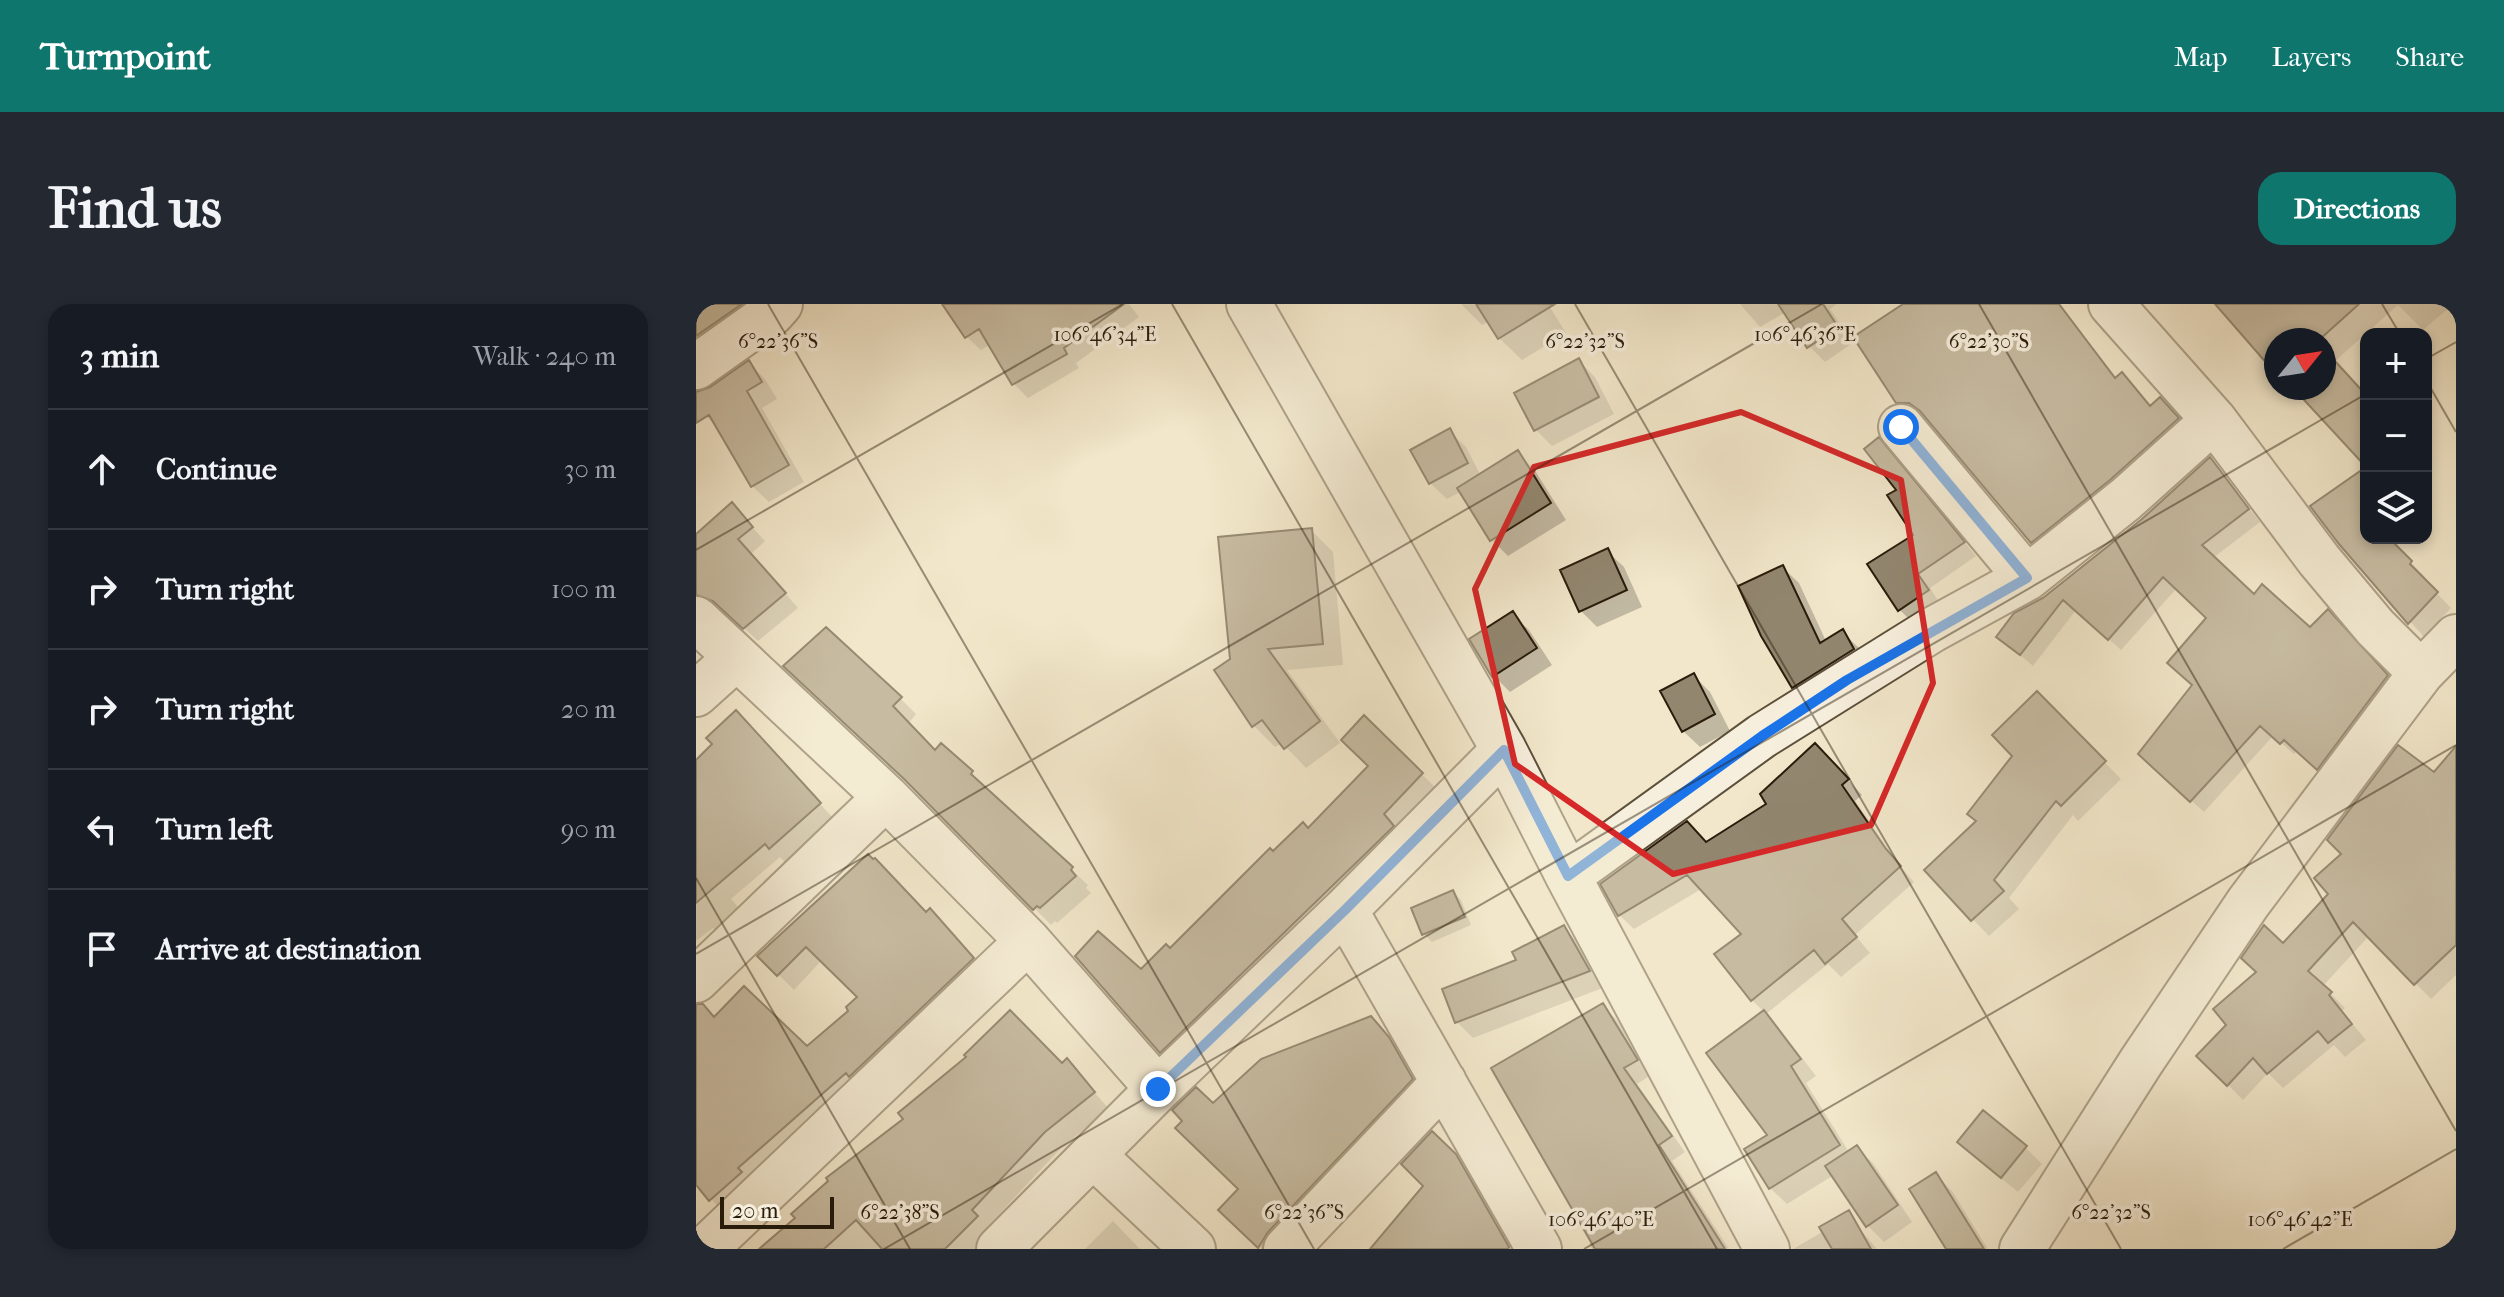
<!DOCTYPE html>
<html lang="en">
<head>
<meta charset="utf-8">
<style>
	:root { --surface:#171b24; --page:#242831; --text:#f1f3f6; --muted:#9ea1a6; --line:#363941; --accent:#0f766e }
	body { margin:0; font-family:"IM FELL French Canon",serif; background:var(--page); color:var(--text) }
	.controls { position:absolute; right:24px; top:24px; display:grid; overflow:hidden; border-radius:16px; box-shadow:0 4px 12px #0003 }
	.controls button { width:72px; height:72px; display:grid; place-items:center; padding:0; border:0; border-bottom:2px solid var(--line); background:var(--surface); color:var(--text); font:40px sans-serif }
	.compass { position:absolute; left:1568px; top:24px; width:72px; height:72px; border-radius:50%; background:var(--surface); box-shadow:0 4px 12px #0003; rotate:60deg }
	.scale { position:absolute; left:24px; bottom:20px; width:114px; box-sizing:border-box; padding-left:8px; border:4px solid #2a1c0b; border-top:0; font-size:22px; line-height:28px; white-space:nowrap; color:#2a1c0b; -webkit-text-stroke:6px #f7efdd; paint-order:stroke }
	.stop { position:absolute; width:24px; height:24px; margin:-18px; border:6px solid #1a73e8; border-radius:50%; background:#fff }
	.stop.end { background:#1a73e8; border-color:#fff; box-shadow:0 2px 8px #0008 }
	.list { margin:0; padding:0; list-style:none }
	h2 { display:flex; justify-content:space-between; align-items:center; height:104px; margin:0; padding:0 32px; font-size:34px }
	h2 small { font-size:26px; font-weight:400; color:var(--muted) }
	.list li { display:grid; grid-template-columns:52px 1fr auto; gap:24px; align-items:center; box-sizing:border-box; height:120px; padding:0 32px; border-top:2px solid var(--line) }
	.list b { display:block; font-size:30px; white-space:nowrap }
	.list em { font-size:26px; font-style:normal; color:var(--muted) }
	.icon { flex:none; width:44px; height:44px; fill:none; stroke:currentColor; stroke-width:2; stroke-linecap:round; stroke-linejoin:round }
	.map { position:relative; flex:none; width:1760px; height:945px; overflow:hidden; border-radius:24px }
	header { display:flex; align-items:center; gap:48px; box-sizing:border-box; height:112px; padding:0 40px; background:var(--accent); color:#fff }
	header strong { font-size:38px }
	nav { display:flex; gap:44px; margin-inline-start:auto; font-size:28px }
	.intro { display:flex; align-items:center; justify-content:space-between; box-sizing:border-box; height:192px; padding:0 48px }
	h1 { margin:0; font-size:56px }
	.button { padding:20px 36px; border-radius:24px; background:var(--accent); color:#fff; font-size:28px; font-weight:700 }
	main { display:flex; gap:48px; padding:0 48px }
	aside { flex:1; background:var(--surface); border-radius:24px; box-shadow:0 4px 12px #0003 }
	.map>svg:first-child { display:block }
	.shadow { fill:#0003 }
	.building { fill:#92866f; stroke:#2a1c0b; stroke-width:2 }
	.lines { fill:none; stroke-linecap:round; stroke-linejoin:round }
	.minor-casing { stroke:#5c4f3b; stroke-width:48 }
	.minor { stroke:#f7efdd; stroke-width:44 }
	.route { stroke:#1a73e8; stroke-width:10 }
	.marked { fill:none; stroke:#d62828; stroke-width:6; stroke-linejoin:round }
	.ticks { fill:none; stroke:#2a1c0b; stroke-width:2; stroke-opacity:0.45 }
	.ticks-label { font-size:20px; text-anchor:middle; fill:#2a1c0b; stroke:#f7efdd; stroke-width:7; stroke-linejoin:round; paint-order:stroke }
</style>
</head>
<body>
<header>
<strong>Turnpoint</strong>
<nav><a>Map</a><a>Layers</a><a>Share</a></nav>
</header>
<div class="intro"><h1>Find us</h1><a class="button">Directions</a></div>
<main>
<aside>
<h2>3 min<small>Walk · 240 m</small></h2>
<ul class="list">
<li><svg class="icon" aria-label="ahead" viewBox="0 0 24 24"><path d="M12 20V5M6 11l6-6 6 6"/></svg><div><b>Continue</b></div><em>30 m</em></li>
<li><svg class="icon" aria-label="right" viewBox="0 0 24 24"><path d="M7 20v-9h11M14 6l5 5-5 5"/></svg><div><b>Turn right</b></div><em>100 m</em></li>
<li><svg class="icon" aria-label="right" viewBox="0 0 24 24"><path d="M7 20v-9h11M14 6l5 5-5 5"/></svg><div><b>Turn right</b></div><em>20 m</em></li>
<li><svg class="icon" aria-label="left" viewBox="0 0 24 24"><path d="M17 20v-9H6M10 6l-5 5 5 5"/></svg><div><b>Turn left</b></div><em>90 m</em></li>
<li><svg class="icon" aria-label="arrive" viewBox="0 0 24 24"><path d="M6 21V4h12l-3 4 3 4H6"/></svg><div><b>Arrive at destination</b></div></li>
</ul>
</aside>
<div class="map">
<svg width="1760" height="945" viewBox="0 0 1760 945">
	<rect width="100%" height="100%" fill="#f2e7cb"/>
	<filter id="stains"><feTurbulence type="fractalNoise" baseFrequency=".0025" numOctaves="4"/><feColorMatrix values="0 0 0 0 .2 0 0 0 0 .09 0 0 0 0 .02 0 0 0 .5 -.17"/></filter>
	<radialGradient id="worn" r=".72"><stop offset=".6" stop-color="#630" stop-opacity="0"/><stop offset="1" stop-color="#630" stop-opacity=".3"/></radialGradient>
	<!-- shadow -->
	<path class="shadow" d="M7 0H54L0 36V3Z
		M249 0H433L443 13 380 59 383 64 332 94 318 80 295 40 285 46 271 33Z
		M765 0H852L870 29 826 56 803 34 793 17 786 21Z
		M1044 0H1141L1134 5 1157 39 1129 58 1113 42 1090 8 1064 23Z
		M1211 0H1362L1422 75 1426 71 1455 103 1480 111 1497 131 1352 254 1231 115 1218 114 1201 97Z
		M1533 0H1753L1754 3 1727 26 1702 1 1638 58 1670 92V160L1604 88 1602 90 1596 84H1628V36H1580V67Z
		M883 57 899 73 918 110 856 142 840 126Z
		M53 59 69 75 81 95 66 104 108 178 73 198 56 182 24 126 10 112 0 95V89L3 90Z
		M753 127 770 143 785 172 822 149 838 165 870 216 812 252 796 236 766 187 751 195 734 179Z
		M1196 149 1280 252 1234 284 1244 300 1216 318 1203 305 1220 232 1203 186Z
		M1514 156 1564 218 1517 254 1558 292 1614 326 1644 320 1703 385 1634 477 1601 447 1598 450 1577 432 1508 508 1457 462 1498 381 1513 314 1481 284 1425 346 1380 306 1337 362 1303 333 1447 216Z
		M1670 192V234H1691L1729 273 1727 275 1755 304 1728 333 1644 239Z
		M36 201 69 237 55 250 102 304 62 337 33 310 22 304H8L0 309V233Z
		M615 226 637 248 647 361 591 366 644 439 610 464 586 439 579 443 558 422 537 356Z
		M911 247 928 263 946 303 901 323 885 307Z
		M1086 263 1103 279 1130 337 1146 328 1163 344 1173 362 1113 399 1097 383Z
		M816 310 833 326 856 361 814 388 798 372Z
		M998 372 1014 388 1034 427 1004 443 987 427Z
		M106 379 204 394 220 410 212 420 239 449 275 469 292 485 290 487 392 581 390 584 395 589 361 619 359 617 355 621 225 490Z
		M1341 390 1425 475 1382 517 1377 511 1313 594 1323 605 1293 632 1230 567 1282 518 1319 452Z
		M668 414 741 485 480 762 465 748 445 667 474 646 577 550 612 526 675 462Z
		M56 426 138 515 89 558 84 553 35 595 43 604 20 626 17 624 0 637V458Z
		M1760 445V671L1735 695 1673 632 1627 682 1649 704 1646 707 1670 736 1649 753 1638 741 1587 784 1572 769 1547 796 1503 752 1532 721 1562 669Z
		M1134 457 1166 491 1159 497 1204 562 1218 578 1159 631 1174 649 1145 673 1132 660 1070 710 1084 725 1120 772 1110 779 1153 848 1160 843 1177 859 1216 918 1188 938 1172 922 1138 871 1091 900 1074 884 1068 708 1056 696 1048 630 1007 584 938 625 923 611 1011 540 1073 501Z
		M757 588 765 596 775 621 736 638 728 630 718 606Z
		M230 610 249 621 291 670 29 910 0 879V716L19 715 111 745 155 707 164 693 126 656 98 686 64 652Z
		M867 623 884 640 909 683 777 734 761 718 823 657Z
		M907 702 921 716 955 771 941 780 989 848 976 857 1033 945H896L893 940 897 937Z
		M689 730 707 750 730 790 585 945H566L525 906 544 885 489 817 517 802Z
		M371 757 413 805 365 844 291 923 297 929 281 945H66Z
		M736 830 776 869 819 945H677L730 882Z
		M1329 843 1346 860 1322 888 1280 854Z
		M1240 871 1256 887 1292 945H1253Z
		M1151 910 1181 945H1097L1128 927Z
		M417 917 444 945H389Z"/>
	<!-- building -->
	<path class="building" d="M0 0H46L0 32Z
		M246 0H428L368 44 371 50 316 81 283 25 269 34Z
		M780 0H859L802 35Z
		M1082 0H1127L1142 23 1111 44Z
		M1207 0H1363L1419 74 1426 68 1454 102 1464 93 1483 114 1414 176 1335 239 1224 107 1213 99H1200L1157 33Z
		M1519 0H1663L1623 36H1580V70Z
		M1628 45 1670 91V163L1597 84H1628Z
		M883 54 903 93 838 127 818 89Z
		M53 56 66 78 51 87 93 161 55 183 13 111 0 119V88L14 83Z
		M754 124 772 159 733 180 714 146Z
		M1183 133 1269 238 1222 270 1233 286 1202 307 1171 260 1217 231 1191 191 1200 186 1168 145Z
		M822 146 855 199 794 237 761 184Z
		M1514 153 1553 205 1506 241 1558 290 1566 280 1614 323 1632 305 1692 371 1621 466 1588 436 1584 440 1564 422 1494 498 1442 450 1496 381 1471 359 1510 314 1467 273 1412 336 1367 296 1324 351 1300 333 1318 309 1347 294 1446 215Z
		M1670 163V234H1693L1716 257 1714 260 1742 288 1712 320 1643 240 1614 202Z
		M36 198 57 223 42 235 90 289 47 325 17 297 0 291V230Z
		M616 224 627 340 572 345 624 417 588 445 566 416 556 423 518 366 534 355 522 233Z
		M912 244 931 286 883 308 864 266Z
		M1087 261 1124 339 1147 325 1158 345 1096 384 1065 332 1042 282Z
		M817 307 841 344 796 373 773 335Z
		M130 323 206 393 197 402 239 446 245 439 277 467 275 470 377 563 375 566 380 572 344 604 341 602 337 606 208 475 87 362Z
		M998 369 1019 410 986 428 964 387Z
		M1341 387 1410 457 1365 502 1360 497 1298 576 1308 587 1275 617 1228 566 1280 517 1271 510 1316 452 1296 431Z
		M40 406 125 499 73 545 69 540 0 599V456L16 440 10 434Z
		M668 411 727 469 688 510 698 522 464 749 379 652 402 627 445 665 470 640 474 644 574 544 577 547 607 518 612 524 672 462 645 436Z
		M1119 439 1153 475 1146 481 1190 545 1205 562 1146 615 1161 633 1129 660 1118 646 1055 697 1018 650 1045 630 991 571 922 612 904 580 991 517 1010 538 1070 500 1064 490Z
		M1702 441 1738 468 1760 442V641L1718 681 1657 618 1612 667 1636 688 1633 691 1656 720 1632 739 1622 727 1571 770 1557 754 1531 782 1500 752 1530 721 1517 705 1560 668 1545 654 1568 621 1587 639 1632 590 1618 574 1645 550 1631 536Z
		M172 550 177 555 179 554 230 608 234 604 278 654 153 773 150 769 42 864 46 868 13 897 0 881V700H7L18 713 48 682 111 742 152 707 150 703 161 693 110 643 81 672 61 652Z
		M757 586 769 613 726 631 715 604Z
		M868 621 894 667 759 719 746 685 820 656 816 648Z
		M907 699 942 756 928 764 976 832 963 841 1029 945H899L795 764Z
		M314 706 366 759 371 754 399 788 349 828 276 906 282 912 249 945H186L160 916 128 945H63L99 914 95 910 132 877 130 874 207 815 202 809 270 753 268 751Z
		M1068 706 1105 755 1095 762 1144 841 1073 885 1048 845 1071 831 1010 749Z
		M675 712 693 733 717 775 572 928 562 944 522 906 542 885 479 824 486 817 476 806 500 783 517 799 565 755Z
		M1287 806 1331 842 1305 874 1261 838Z
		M736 827 760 850 813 943 812 945H674L727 882 705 860Z
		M1161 841 1202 901 1170 923 1129 862Z
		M1240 868 1288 945H1250L1213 885Z
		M1153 906 1175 945H1136L1123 923Z"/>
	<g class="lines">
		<defs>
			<path id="minor" d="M553 0 808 446 872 572 1071 945
				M1415 0 1518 116 1623 256 1679 323 1725 369
				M0 63 76 9 84 0
				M1205 123 1331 274
				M0 315 190 493 332 637 462 785
				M0 390 40 354
				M872 572 1066 432 1236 326 1331 274 1430 195 1518 116
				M649 606 843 945
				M0 676 190 493
				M398 852 497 945
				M9 945 332 637
				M303 945 462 785 649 606 808 446
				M590 945 748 778
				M1326 945 1445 758 1552 599 1725 369 1760 333"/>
		</defs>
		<!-- minor casing -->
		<use href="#minor" class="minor-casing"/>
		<!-- minor -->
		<use href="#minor" class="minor"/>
	</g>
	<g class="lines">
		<!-- route -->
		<path class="route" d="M462 785 649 606 808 446 872 572 1066 432 1151 376 1331 274 1205 123"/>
	</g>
	<!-- marked area -->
	<path d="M0 0H1760V945H0ZM1045 108 1205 176 1237 379 1175 521 977 570 819 460 779 285 838 163Z" fill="#f2e7cb" fill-opacity=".55" fill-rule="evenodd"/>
	<path class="marked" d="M1045 108 1205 176 1237 379 1175 521 977 570 819 460 779 285 838 163Z"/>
	<!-- ticks -->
	<path class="ticks" d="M72 0 618 945M476 0 1021 945M879 0 1425 945M1283 0 1760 827M1686 0 1704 30M1730 55 1760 38M1730 76 1760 128M0 246 427 0M0 574 214 945M0 650 1126 0M188 945 1670 90M888 945 1760 441M1587 945 1760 845"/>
	<g class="ticks-label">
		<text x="409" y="37">106°46'34"E</text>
		<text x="1109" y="37">106°46'36"E</text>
		<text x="82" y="44">6°22'36"S</text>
		<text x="889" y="44">6°22'32"S</text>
		<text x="1293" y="44">6°22'30"S</text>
		<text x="204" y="915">6°22'38"S</text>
		<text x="608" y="915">6°22'36"S</text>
		<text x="1415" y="915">6°22'32"S</text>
		<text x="905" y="922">106°46'40"E</text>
		<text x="1604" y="922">106°46'42"E</text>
	</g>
	<rect width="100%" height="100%" filter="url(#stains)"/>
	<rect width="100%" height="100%" fill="url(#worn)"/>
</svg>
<div class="controls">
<button>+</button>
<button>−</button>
<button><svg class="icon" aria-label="layers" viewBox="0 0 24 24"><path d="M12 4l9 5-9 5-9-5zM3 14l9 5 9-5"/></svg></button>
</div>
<svg class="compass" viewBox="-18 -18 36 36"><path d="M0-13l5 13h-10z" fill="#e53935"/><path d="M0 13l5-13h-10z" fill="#9ea1a6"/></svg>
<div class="scale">20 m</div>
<div class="stop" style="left:1205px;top:123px"></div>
<div class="stop end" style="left:462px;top:785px"></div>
</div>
</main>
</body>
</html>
